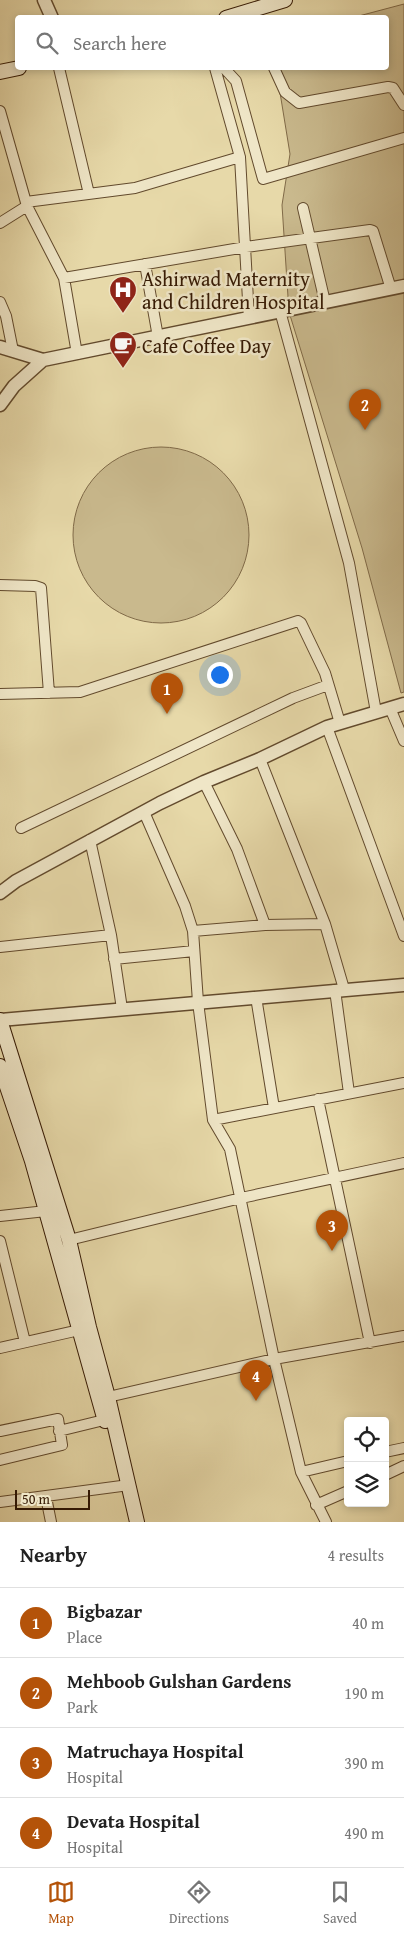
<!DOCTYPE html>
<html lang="en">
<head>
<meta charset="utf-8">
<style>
	:root { --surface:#fff; --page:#f2f2f2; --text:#222; --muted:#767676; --line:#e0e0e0; --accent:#b45309 }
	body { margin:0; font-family:"Gentium Book Plus",serif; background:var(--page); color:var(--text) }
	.controls { position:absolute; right:15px; bottom:15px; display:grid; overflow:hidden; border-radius:5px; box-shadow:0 2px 8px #0003 }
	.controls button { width:45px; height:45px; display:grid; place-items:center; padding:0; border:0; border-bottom:1px solid var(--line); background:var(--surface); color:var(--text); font:25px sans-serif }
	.scale { position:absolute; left:15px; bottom:12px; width:75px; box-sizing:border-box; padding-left:5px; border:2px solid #361a04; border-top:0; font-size:14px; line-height:18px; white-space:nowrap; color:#361a04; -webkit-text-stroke:4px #efe6c7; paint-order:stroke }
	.you { position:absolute; left:219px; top:674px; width:18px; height:18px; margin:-12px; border:4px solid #fff; border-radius:50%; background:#1a73e8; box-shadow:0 0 0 8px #1a73e833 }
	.badge { display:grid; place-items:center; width:32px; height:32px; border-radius:50%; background:var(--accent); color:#fff; font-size:16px; font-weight:700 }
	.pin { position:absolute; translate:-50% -41px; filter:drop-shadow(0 1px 2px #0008) }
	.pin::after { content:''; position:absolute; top:26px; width:18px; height:15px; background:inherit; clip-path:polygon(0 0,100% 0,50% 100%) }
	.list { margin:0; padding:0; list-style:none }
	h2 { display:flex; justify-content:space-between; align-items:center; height:65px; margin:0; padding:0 20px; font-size:21px }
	h2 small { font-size:16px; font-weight:400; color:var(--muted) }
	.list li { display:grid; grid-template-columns:32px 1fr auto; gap:15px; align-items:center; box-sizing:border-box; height:70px; padding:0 20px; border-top:1px solid var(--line) }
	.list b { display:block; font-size:19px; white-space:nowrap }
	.list p { margin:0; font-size:16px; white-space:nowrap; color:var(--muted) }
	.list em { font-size:16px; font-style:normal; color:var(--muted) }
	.icon { flex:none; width:28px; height:28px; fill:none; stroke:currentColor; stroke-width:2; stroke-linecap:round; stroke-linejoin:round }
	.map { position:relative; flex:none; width:404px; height:1522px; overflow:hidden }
	.search { position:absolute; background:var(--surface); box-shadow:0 2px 8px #0003; left:15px; right:15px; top:15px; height:55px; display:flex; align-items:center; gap:12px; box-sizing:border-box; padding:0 18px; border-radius:5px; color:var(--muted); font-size:19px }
	.sheet { height:345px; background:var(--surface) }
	nav { display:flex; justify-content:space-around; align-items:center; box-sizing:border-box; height:70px; border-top:1px solid var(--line); background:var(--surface); font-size:14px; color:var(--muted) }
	nav a { display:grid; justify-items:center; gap:2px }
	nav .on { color:var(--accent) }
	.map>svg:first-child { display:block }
	.green { fill:#c9b98d; stroke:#806a48 }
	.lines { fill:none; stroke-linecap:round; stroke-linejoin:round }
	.minor-casing { stroke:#624a2d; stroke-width:12 }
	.tertiary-casing { stroke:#624a2d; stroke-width:15 }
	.secondary-casing { stroke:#361a04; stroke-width:16 }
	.minor { stroke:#efe6c7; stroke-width:10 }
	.tertiary { stroke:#efe6c7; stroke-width:12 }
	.secondary { stroke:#efe6c7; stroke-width:14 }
	.labels { text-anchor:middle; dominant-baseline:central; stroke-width:5; stroke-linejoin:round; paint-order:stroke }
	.poi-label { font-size:20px; fill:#361a04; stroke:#efe6c7; text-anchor:start }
</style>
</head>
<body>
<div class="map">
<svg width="404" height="1522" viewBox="0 0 404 1522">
	<rect width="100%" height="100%" fill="#e7d9a9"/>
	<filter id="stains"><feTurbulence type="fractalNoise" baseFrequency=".004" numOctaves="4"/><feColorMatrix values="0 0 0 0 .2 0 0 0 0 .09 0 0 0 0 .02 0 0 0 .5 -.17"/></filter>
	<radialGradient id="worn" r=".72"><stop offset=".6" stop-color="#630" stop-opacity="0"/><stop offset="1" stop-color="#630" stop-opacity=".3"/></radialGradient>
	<!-- green -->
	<path class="green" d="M404 4V692L401 693 362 548 289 312 282 205 290 154 276 68H386V18L355 17Z
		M73 535a88 88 0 1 1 176 0a88 88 0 1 1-176 0Z"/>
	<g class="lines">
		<defs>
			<path id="minor" d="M59 68 89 194
				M215 68 240 157 249 318
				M224 68 236 81 263 179 404 138
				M274 68 285 92 299 103 388 87 393 88 404 105
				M0 111 27 206 64 278 246 247 370 230 373 231 391 289
				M26 202 135 188 240 157
				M303 208 325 302
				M0 223 27 206
				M145 264 158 337
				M64 278 77 354
				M0 302 6 316 13 351
				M280 311 349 563 376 712
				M0 585 35 586 41 588 49 693
				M0 694 80 692 298 621 301 623 325 673 340 723
				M390 708 404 741
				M327 727 404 936
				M260 759 325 924 344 989
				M204 782 237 849 265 925
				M144 812 185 906 193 931 198 1002 213 1120 230 1149 274 1359 301 1472 326 1522
				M21 828 293 698 328 685
				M90 840 111 935 122 1009
				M193 931 265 925 325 924
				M0 947 111 935
				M114 959 194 951
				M335 990 349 1093
				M256 997 274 1108
				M318 1099 370 1343
				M213 1120 404 1083
				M0 1216 46 1211
				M69 1240 241 1198 404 1163
				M0 1241 25 1342
				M0 1348 79 1330
				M108 1397 274 1359 404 1336
				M0 1431 58 1419 62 1445 0 1460
				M59 1431 104 1420
				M385 1452 404 1448
				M301 1472 348 1461
				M385 1475 404 1466
				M46 1497 51 1522
				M0 1502 129 1485
				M316 1505 348 1491"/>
			<path id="tertiary" d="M44 0 52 18
				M0 347 43 360 14 386 0 405
				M43 360 404 286
				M0 893 16 881 160 803 204 782 260 759 327 727 404 704
				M0 1020 404 985"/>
			<path id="secondary" d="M226 18 285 0
				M0 72 19 68
				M0 1020 69 1240 89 1327 108 1397 137 1522
				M0 1066 32 1161 105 1421"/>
		</defs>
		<!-- minor casing -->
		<use href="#minor" class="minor-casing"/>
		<!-- tertiary casing -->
		<use href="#tertiary" class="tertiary-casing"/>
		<!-- secondary casing -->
		<use href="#secondary" class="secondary-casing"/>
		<!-- minor -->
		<use href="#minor" class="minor"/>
		<!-- tertiary -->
		<use href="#tertiary" class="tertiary"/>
		<!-- secondary -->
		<use href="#secondary" class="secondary"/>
	</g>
	<!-- icons -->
	<defs>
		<symbol id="hospital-pin" viewBox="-11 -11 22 30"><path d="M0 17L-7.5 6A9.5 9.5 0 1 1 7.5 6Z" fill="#8f2418" stroke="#efe6c7"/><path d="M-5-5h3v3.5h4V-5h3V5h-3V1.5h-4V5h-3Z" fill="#fff"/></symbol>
		<symbol id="cafe-pin" viewBox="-11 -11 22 30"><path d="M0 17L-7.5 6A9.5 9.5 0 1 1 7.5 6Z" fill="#8f2418" stroke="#efe6c7"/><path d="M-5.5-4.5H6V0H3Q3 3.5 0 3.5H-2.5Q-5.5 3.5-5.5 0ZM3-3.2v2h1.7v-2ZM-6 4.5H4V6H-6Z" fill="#fff"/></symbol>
	</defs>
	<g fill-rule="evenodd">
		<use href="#hospital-pin" x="107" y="274" width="32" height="43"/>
		<use href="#cafe-pin" x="107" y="329" width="32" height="43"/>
	</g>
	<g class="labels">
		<!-- poi labels -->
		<g class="poi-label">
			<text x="142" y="278">Ashirwad Maternity<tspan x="142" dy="23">and Children Hospital</tspan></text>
			<text x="142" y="345">Cafe Coffee Day</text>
		</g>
	</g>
	<rect width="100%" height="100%" filter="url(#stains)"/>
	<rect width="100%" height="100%" fill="url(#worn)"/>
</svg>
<div class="controls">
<button><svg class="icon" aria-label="locate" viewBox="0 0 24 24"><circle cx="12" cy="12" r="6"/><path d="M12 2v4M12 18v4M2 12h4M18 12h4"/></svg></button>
<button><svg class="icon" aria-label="layers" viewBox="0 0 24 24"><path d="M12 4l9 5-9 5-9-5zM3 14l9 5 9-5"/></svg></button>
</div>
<div class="scale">50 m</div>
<div class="you"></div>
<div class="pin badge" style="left:167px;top:714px">1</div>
<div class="pin badge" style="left:365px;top:430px">2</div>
<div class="pin badge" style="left:332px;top:1251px">3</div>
<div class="pin badge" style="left:256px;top:1401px">4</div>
<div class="search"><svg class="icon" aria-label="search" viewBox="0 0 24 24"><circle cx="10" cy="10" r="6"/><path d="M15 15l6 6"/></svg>Search here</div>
</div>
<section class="sheet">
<h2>Nearby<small>4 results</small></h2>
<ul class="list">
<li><span class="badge">1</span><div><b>Bigbazar</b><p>Place</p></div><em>40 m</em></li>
<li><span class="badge">2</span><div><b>Mehboob Gulshan Gardens</b><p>Park</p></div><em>190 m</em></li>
<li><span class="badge">3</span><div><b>Matruchaya Hospital</b><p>Hospital</p></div><em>390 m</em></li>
<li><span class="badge">4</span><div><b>Devata Hospital</b><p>Hospital</p></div><em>490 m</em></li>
</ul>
</section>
<nav>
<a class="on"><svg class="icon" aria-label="map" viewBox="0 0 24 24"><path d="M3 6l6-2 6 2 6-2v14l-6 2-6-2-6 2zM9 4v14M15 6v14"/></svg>Map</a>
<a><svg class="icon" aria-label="directions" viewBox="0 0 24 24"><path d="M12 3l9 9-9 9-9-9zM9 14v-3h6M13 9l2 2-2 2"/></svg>Directions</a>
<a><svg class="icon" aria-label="saved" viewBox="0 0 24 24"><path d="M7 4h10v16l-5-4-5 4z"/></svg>Saved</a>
</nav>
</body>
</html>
